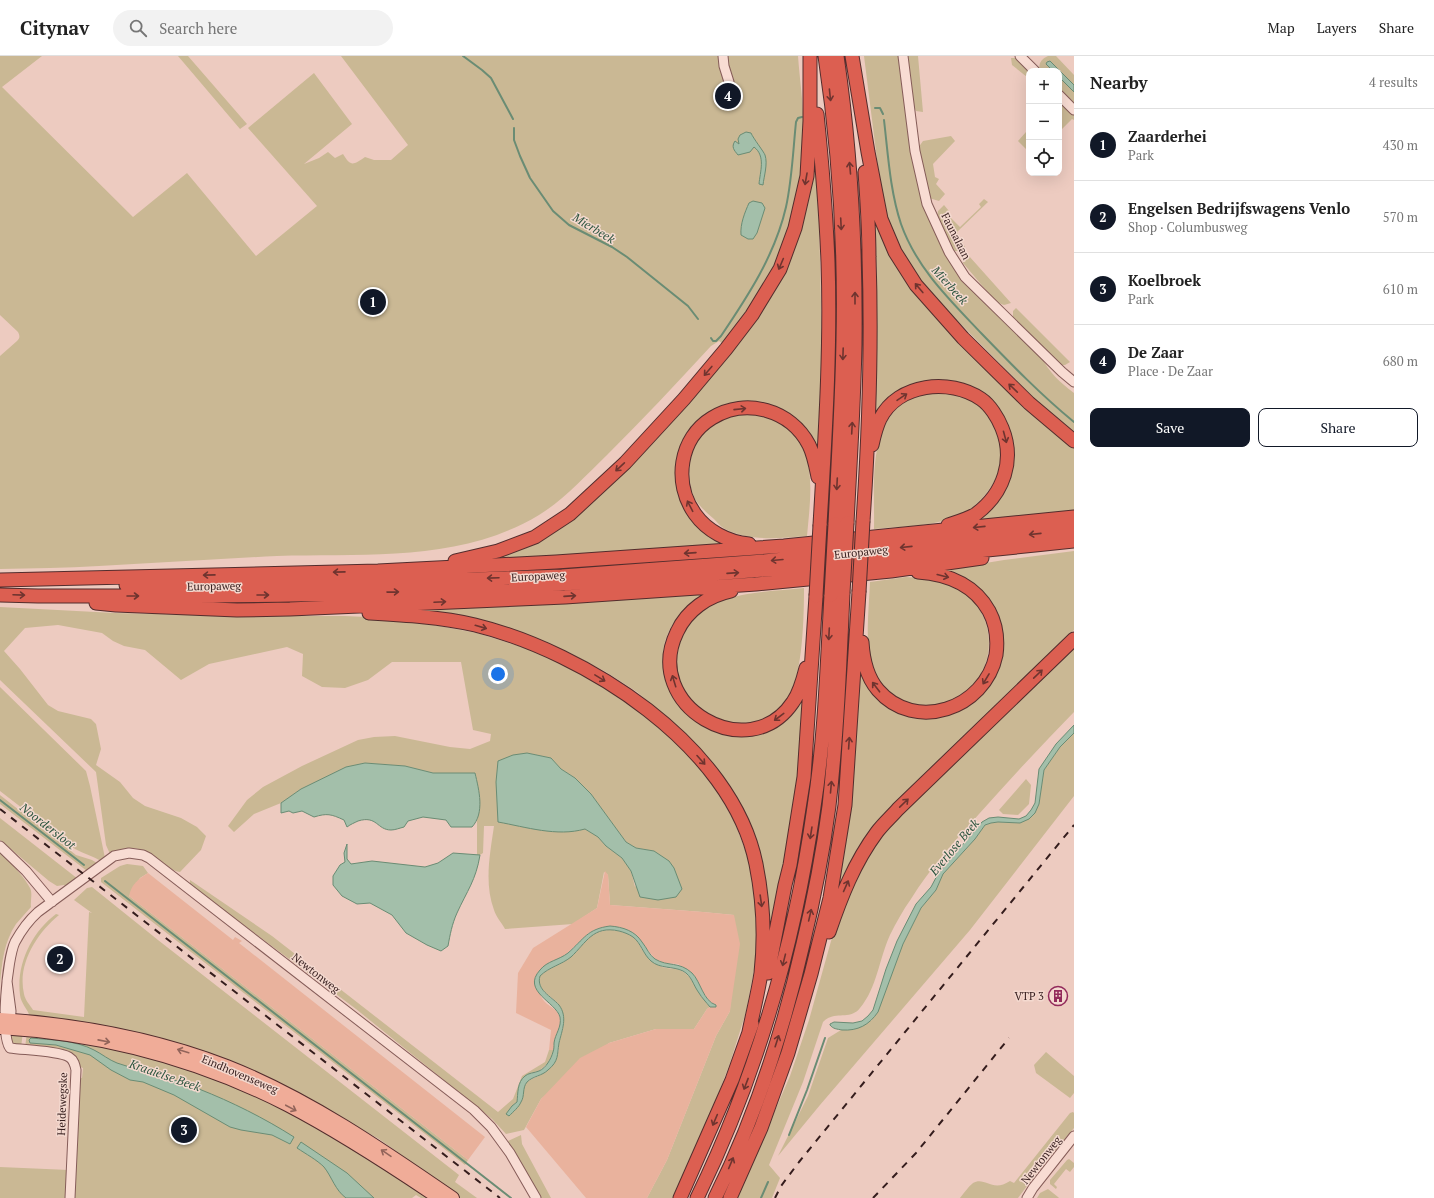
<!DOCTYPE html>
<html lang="en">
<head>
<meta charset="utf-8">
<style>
	:root { --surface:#fff; --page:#f2f2f2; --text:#222; --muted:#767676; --line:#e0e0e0; --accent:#111827 }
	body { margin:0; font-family:"PT Serif",serif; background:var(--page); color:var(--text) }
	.controls { position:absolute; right:12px; top:12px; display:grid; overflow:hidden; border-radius:8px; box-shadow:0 4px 16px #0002 }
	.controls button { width:36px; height:36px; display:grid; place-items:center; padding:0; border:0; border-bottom:1px solid var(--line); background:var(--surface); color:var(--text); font:20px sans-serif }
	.you { position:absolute; left:498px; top:618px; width:14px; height:14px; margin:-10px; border:3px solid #fff; border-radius:50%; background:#1a73e8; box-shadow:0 0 0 6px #1a73e833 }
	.badge { display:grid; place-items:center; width:26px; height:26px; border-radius:50%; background:var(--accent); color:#fff; font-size:13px; font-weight:700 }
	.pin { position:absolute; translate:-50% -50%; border:2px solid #fff; box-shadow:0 1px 4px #0006 }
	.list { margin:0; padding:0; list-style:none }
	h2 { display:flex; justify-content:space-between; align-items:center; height:52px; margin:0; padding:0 16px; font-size:17px }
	h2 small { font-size:13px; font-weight:400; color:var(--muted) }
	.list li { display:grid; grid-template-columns:26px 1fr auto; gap:12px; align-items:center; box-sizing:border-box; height:72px; padding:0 16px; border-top:1px solid var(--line) }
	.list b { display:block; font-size:15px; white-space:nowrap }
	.list p { margin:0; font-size:13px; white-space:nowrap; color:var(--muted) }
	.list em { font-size:13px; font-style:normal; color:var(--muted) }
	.actions { display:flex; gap:8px; padding:12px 16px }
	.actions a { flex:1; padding:9px 0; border:1px solid var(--accent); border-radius:8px; text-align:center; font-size:14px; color:var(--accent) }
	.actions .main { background:var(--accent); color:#fff }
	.icon { flex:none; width:22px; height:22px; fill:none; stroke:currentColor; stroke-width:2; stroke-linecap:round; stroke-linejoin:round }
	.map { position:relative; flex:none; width:1074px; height:1142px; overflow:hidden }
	header { display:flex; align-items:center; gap:24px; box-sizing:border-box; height:56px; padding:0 20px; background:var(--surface); border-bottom:1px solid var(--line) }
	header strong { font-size:19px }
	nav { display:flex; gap:22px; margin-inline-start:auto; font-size:14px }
	.search { width:280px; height:36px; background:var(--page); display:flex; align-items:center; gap:10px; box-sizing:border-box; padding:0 14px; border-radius:22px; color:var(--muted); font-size:15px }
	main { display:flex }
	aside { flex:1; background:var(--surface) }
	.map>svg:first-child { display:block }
	.green { fill:#cab894; fill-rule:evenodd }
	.sand { fill:#e9b29d }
	.water { fill:#a3bfaa; stroke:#6a8c74 }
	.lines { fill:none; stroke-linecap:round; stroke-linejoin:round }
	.stream { stroke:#6a8c74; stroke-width:2 }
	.minor-casing { stroke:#855c58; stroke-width:11 }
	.major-casing { stroke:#532d2d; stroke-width:14 }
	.highway-casing { stroke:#532d2d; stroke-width:15 }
	.minor { stroke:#f8dcd3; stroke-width:9 }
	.major { stroke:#f0ac98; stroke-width:12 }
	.highway { stroke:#dc5f51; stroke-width:13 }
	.rail { stroke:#351d1d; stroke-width:2; stroke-dasharray:7 7; stroke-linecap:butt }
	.highway-bridge-casing { stroke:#532d2d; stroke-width:15; stroke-linecap:butt }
	.highway-bridge { stroke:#dc5f51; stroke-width:13 }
	.oneway { stroke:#6f342f }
	.oneway2 { stroke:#92645a }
	.labels { text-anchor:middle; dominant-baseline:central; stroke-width:3; stroke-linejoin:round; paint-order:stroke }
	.street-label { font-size:11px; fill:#351d1d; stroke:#f4d9cf }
	.poi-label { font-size:11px; fill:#351d1d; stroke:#f4d9cf; text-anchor:end }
	.water-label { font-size:12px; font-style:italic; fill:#2c553f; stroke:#f4d9cf }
</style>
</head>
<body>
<header>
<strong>Citynav</strong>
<div class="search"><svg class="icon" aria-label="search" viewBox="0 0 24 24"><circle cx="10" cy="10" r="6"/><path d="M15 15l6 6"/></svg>Search here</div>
<nav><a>Map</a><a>Layers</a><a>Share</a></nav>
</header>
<main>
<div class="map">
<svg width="1074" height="1142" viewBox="0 0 1074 1142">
	<rect width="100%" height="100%" fill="#edcbc0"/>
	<!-- green -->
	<path class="green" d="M0 0H42L2 31 133 161 187 117 256 200 317 150 248 72 314 17 352 68 304 108 319 102 328 96 335 102 343 98C351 111 353 109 365 101L374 104H391L408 89 341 0H798C800 28 805 57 803 85 801 135 789 184 764 228 752 249 737 268 722 287L719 285 711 290C677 327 643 363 607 399 585 420 565 443 539 459 459 507 366 497 277 500 217 503 158 507 99 510 66 512 33 512 0 513V300L17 285C20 282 20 280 18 276L0 259Z
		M178 0H188L247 68 240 73Z
		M864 0H900L914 105 943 191 1042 301C1048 316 1061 327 1074 337V377L1033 341 922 229 895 185 883 151Z
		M907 0H918L923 56 916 55 913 49Z
		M1048 0H1056L1074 19V29L1050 5 1046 8 1053 15H1040C1038 8 1041 3 1048 0Z
		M1011 2H1017L1029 15V19L1027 21 1012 9Z
		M1059 21 1074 36V49L1059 35Z
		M1059 44 1074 58V64L1072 63 1059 76Z
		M812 70 819 162 822 289 817 406 799 372 735 351 681 395 684 449 737 487 475 506 535 485 682 349 790 200Z
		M1029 71V96L1018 85 1026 76V74Z
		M951 80 955 85 933 108 935 121 939 123 936 128 945 138 939 145 929 142 918 92 923 85Z
		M984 143 988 146 957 176 965 191 960 195H954L937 160 938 155 944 149 949 155 947 158 960 171 981 151 979 148Z
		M873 153 906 224 924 248 948 273 1074 390V456L964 466 975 461 1010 409 986 340 916 331 873 375 877 290V220Z
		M969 200 1011 247 1004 249 996 246 963 207 964 202Z
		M1016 252 1070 306 1065 309H1060L1054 305 1013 262V255Z
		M954 336C962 340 974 343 981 349 989 355 992 364 995 372 997 378 1000 384 1002 389 1007 413 986 444 966 456 938 471 905 470 874 473 875 426 865 358 920 338 929 334 943 336 954 336Z
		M745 358C752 358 760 358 766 360 821 378 811 435 807 480 780 482 751 486 725 473 721 471 717 466 714 463 707 457 700 451 695 443 684 421 689 388 708 372 720 363 730 361 745 358Z
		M1074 495V574L1002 643 851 806 834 839 860 601 872 630 931 658 992 623 994 557 943 514 1004 504Z
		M906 521C923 522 940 524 956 532 1005 558 998 631 944 647 929 651 917 651 903 645 890 640 875 624 871 611 865 588 869 550 870 526Z
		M804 532C804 559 803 617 789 640 780 656 764 666 745 667 739 667 732 668 727 667 716 665 708 660 700 654 661 620 672 561 721 545 747 535 777 535 804 532Z
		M711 535C685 548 659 575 664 607 665 612 670 618 673 623 682 636 691 650 699 664L762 673 804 628 799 711 791 775 766 899 757 803 699 696 679 672 637 636 606 616 570 597 539 584 472 562 412 552Z
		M0 551 115 557 240 560H345L387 562 434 569 477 577 538 596 604 630 651 664 692 703 714 729 735 767 748 802 754 825 755 844 757 898 746 956 730 1007 708 1065 673 1142H647L667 1104 716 980 730 955 734 859 703 856 610 849 608 819 604 816 597 852 573 868 505 873C502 867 496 861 494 854 484 827 490 798 494 770H484L483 797 480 799H477V765L480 741 475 717H433L405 710 365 707 347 711 301 733 281 747 254 758 234 776 228 770 247 744 263 731 302 710 358 684 374 681 395 680 450 691 470 693 490 685 491 678 473 674 461 606H392L368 624 345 632 322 631 302 620 303 598 287 591 209 608 181 624 145 594 124 590 113 585 102 577 58 569 25 572 4 595 20 613 48 649 58 655 91 663 96 668 101 693 96 709 120 726 133 742 145 750 181 762 197 771 206 780 201 794 180 816C172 815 168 810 162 806 144 792 131 787 110 798L106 789 96 716 0 624ZM527 697 551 702 561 713 575 722 591 738 626 786 636 792 654 795 635 831 631 815 622 802 606 790 598 781 585 773 498 766V755Z
		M1074 590V656C1042 689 1010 723 979 758 955 785 930 812 911 843 903 854 896 867 890 879 879 903 877 932 860 952 850 965 834 954 823 966L803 1026 769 1109 780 1122 772 1142H737L790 1020 809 964 838 860 858 815 887 772Z
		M0 631 86 715 90 730 105 802 101 805C93 800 84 798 75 793L0 735Z
		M1074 677V740L970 874 820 1049 778 1100 808 1040 828 982 841 974H853L872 964 903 888 921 852 936 834 943 818 975 783 985 769 991 767 998 766 1020 767 1039 748 1044 714 1060 691Z
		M1026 723 1031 729 1029 748 1018 759 1003 758 999 754Z
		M0 739 76 799 92 804 97 807 87 815 0 748Z
		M0 762 78 823 66 831 64 829 57 830 49 825 0 784Z
		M0 796C8 803 26 823 30 832 33 838 30 845 31 851 26 857 21 862 16 868 4 886 2 906 0 928Z
		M127 808 143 810 148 817 140 822 129 840 468 1104 465 1109 101 826V822L120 810Z
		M190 824 272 880 498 1056 513 1043 522 1020 545 1006 549 994H554L552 1001 547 1008 539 1015 531 1017 518 1035 517 1046 512 1050 515 1053C526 1045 520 1034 527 1026 532 1022 539 1021 543 1017 547 1014 558 998 559 994 559 992 559 990 559 988 561 977 566 970 562 958 561 956 560 952 559 949 552 939 536 935 540 920 548 912 559 910 568 903 584 891 587 875 609 874 617 874 626 876 633 881 640 886 642 897 649 902 653 905 658 909 662 911 670 914 678 911 685 917 692 922 694 930 699 937 702 942 706 946 710 951L707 953 694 973H656L609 987 541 1043 524 1074 506 1078 492 1063 356 953 190 829Z
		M92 831 158 884 459 1119 455 1126 477 1142H460L410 1105 379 1083 299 1038 30 961C28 953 21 948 20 939 16 908 32 876 56 858L59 859C37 877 17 908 24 938 25 944 30 949 33 954L84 961 89 856 92 857 74 844 87 832Z
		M23 976 21 991H15L9 982 11 978Z
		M27 976 87 984 222 1023 302 1060 428 1142H421L416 1139 412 1142H0V1111L69 1114 78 1021 82 1022 83 1012 77 1010V1006L25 992ZM30 987 84 990 83 996 56 989Z
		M1046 996 1074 1020V1037L1070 1042 1036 1017 1034 1009Z
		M1073 1056 1074 1057V1072L1042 1110 1018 1142H960C964 1137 968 1131 973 1127 985 1120 992 1137 1010 1125L1014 1127 1070 1057Z
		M521 1079 522 1088 551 1142H541L531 1127 508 1087V1085Z
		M1069 1103 1074 1107V1111L1070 1116 1066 1113 1054 1128 1057 1131 1056 1133 1050 1128V1124L1067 1104Z
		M1048 1133 1058 1141 1059 1142H1037L1040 1137Z"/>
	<!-- sand -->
	<path class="sand" d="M605 815 608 819 610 849 703 856 734 859 740 888 730 955 716 980 667 1104 647 1142H586L526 1071 541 1043 580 1002 609 987 656 973H694L707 953 710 951H716V949L712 948 701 934 694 919 678 908 663 907 655 903 635 878 610 870 596 873 589 877 563 901 537 918C538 924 539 937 542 942 547 951 559 952 560 963 561 974 554 983 554 994H549L551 974 516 957 518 917 533 892 597 852Z
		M148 817 233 884 235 881 242 885 239 887 485 1081 468 1104 129 840C132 828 137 824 148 817Z"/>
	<!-- water -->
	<path class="water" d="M1050 5 1074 29V36L1059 21V15H1053L1046 8 1047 6Z
		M746 76 751 77C753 82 764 96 765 99 768 108 764 120 763 129L759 128C760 116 766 100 754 91L750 96 738 99C734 94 731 91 735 85L739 88 738 83 740 79Z
		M753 145 762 147 765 152 757 177 753 183H748L741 179C740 168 745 156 749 147Z
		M1074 669V677L1060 691 1044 714 1039 748 1035 757 1029 763 1020 767 998 766 991 767 985 769 975 783 943 818 936 834 921 852 903 888 878 956C869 969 858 975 842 974 837 973 833 973 830 969V968L834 966 853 967 862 965 868 960 873 954 886 913 897 885 916 848 931 831 939 816 982 766 989 762 998 761 1019 763 1026 760 1031 754 1035 747 1039 713 1056 688Z
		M527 697 551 702 561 713 575 722 591 738 626 786 636 792 654 795 669 805 674 812 682 833 676 841 658 844 640 841 631 815 622 802 606 790 598 781 585 773C557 781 526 771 498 766L496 726 498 705 513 699Z
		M365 707 405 710 433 717H475C479 734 485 757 472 771H451L446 764 423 761 408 765 404 771C400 772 395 774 391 774 377 774 377 759 358 765 354 767 351 768 347 771L344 764C331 758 327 757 314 761L302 755 293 757 289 755 281 757V747L301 733 346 711Z
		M347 788V803L351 808 372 805 425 811 438 807 453 797 480 799C476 824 467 835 457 857 452 868 450 879 448 890L441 895 427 889 406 877 392 859 370 847 357 848 342 840 333 829V820L340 809 345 806 344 797Z
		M610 870C623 871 635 875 642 886 647 892 649 899 655 903 668 911 679 905 692 917 701 926 703 945 716 949V951H710C706 946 702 942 699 937 693 929 692 920 683 915 673 910 660 913 651 905 643 898 641 887 633 881 629 878 623 876 619 875 593 869 586 887 571 901 561 909 549 911 540 920 536 934 551 940 559 949 568 961 562 974 559 987 557 999 559 1005 548 1014 542 1020 533 1020 527 1026 522 1032 525 1040 521 1046 519 1051 513 1056 509 1060L506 1058 512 1050 517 1046C518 1038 517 1026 525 1020 528 1017 534 1017 539 1015 546 1012 551 1003 553 996 554 993 554 991 554 987 555 978 562 971 560 961 556 946 521 935 540 914 547 905 559 904 568 897 584 883 587 873 610 870Z
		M31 982C51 984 75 984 94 994 102 998 109 1004 117 1007 144 1016 173 1022 199 1033 232 1046 264 1062 294 1081L290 1088 272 1079 241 1074 230 1071 174 1039 143 1026 130 1024 111 1014 90 999 56 989 30 987 29 984Z
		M301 1086 347 1117 374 1142H346C335 1134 332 1121 324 1111 317 1104 306 1098 297 1092Z"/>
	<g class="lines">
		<!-- stream -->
		<path class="stream" d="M463 0 482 14 491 22 513 63
			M875 52H880L883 58
			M884 64C888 98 890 135 901 168 917 213 950 244 982 278 1011 308 1041 339 1074 366
			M514 72V84L520 100 530 122 553 155 569 169 612 191 627 201 688 250 698 263
			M711 282 713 285H716L721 280C748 240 775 199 786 151 792 124 793 95 796 66L798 62 802 61
			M0 744 84 809
			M105 825 511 1142
			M789 1079 807 1034 825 982
			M761 1142 768 1126"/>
		<defs>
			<path id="minor" d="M723 0 724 10 729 26
				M903 0 915 95 927 148 949 196 965 221 1062 316 1074 326
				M1020 0 1035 15
				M1059 39 1074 54
				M0 790 26 815 52 846
				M7 925 11 955 10 970
				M70 1142 76 1014C75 1009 74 1004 69 1001 59 995 24 994 10 992 0 979 7 903 15 886 21 875 28 865 38 856L114 800 129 797 143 799 149 802 474 1054 491 1071 510 1097 536 1142
				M1027 1142 1033 1132 1074 1080"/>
			<path id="major" d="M0 963C77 968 154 982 227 1010 308 1042 382 1093 453 1142
				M0 972C100 978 197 1003 287 1049 339 1076 388 1108 437 1141"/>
			<path id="highway" d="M825 0C839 93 845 189 843 284 842 345 838 407 835 468
				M837 0C851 95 856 192 855 288 854 347 850 407 847 467
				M852 0 868 96 881 163 895 196 916 229 963 282 1029 347 1074 385
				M817 58C822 107 826 156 828 206 831 294 825 382 820 469
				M872 389C874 380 876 371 880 363 898 327 950 322 981 343 990 349 998 362 1002 372 1015 404 1004 437 976 458 968 463 957 466 948 469
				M863 465C869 377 872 289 869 201 869 173 867 144 865 116
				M749 488C728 486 707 475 695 458 673 427 679 382 712 362 746 341 791 354 809 389 814 399 816 411 818 421
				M455 505 498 495 535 481 570 458 625 407 684 343 726 293 752 259 780 213 795 172 807 120 810 65V0
				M0 524 378 515 556 506 784 490 1074 461
				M126 529 181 530 339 528 562 520 764 505 1074 474
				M731 535C708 540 687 554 677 576 641 650 749 712 793 646 800 636 803 624 806 612
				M0 539 38 540C167 540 296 541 424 535 641 526 858 508 1074 485
				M96 547 116 549 237 554 290 553 565 541 756 528 891 515 982 502
				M369 557C404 559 440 561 475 569 585 596 732 689 756 808 763 843 765 881 761 917 758 937 753 956 749 976
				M862 586C863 603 866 620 878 634 915 677 985 653 996 599 998 584 996 568 989 555 974 528 947 518 918 516
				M829 876C841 841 854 807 877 776 883 768 891 761 898 753L1074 583
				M768 917 785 829 790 809 804 721 816 540
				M680 1142 732 1024 752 968
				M697 1142C757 1019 795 886 814 751 825 681 827 609 831 539
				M715 1142C755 1062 783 976 803 888 814 843 823 796 829 750 837 679 840 608 843 537
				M730 1142 761 1072 788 997 811 918 830 842 845 749 859 536"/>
		</defs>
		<!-- minor casing -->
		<use href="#minor" class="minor-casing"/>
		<!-- major casing -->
		<use href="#major" class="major-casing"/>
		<!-- highway casing -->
		<use href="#highway" class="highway-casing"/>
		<!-- minor -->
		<use href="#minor" class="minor"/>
		<!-- major -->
		<use href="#major" class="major"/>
		<!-- highway -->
		<use href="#highway" class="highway"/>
		<!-- rail -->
		<path class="rail" d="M0 753 500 1142
			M775 1142 781 1130 799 1106 1074 769
			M873 1142 916 1097 1009 982"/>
		<defs>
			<path id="highway-bridge" d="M859 536 863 465
				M843 537 847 467
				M831 539 835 468
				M816 540 820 469"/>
		</defs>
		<!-- highway-bridge casing -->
		<use href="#highway-bridge" class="highway-bridge-casing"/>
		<!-- highway-bridge -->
		<use href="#highway-bridge" class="highway-bridge"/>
	</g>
	<!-- one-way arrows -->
	<defs><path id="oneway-shaft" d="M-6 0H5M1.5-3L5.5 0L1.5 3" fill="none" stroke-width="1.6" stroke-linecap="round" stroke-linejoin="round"/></defs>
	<g class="oneway">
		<use href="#oneway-shaft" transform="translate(830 39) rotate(84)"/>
		<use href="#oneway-shaft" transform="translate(850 112) rotate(-95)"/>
		<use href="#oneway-shaft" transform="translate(806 123) rotate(100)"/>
		<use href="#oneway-shaft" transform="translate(841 168) rotate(87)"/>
		<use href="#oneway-shaft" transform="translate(781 208) rotate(113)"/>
		<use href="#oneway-shaft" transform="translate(919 232) rotate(-130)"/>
		<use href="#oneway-shaft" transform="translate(855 242) rotate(-90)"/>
		<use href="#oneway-shaft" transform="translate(843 298) rotate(92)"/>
		<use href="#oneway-shaft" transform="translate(708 315) rotate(130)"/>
		<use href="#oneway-shaft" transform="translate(1013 332) rotate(-136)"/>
		<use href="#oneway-shaft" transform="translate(902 341) rotate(-34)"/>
		<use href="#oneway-shaft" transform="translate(740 353) rotate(-6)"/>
		<use href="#oneway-shaft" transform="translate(852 372) rotate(-87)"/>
		<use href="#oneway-shaft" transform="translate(1005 381) rotate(75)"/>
		<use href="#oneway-shaft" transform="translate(620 411) rotate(137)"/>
		<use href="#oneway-shaft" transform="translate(837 428) rotate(93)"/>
		<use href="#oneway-shaft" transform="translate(690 450) rotate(-117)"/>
		<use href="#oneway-shaft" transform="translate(979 471) rotate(174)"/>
		<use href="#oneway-shaft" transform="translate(1035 478) rotate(174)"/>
		<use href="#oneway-shaft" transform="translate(906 491) rotate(174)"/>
		<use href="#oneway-shaft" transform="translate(690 497) rotate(176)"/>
		<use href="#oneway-shaft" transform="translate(777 504) rotate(175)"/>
		<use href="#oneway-shaft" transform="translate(339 516) rotate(179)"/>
		<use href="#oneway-shaft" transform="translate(733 517) rotate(-4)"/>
		<use href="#oneway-shaft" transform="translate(209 519) rotate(179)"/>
		<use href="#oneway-shaft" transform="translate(943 520) rotate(14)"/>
		<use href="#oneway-shaft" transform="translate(493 522) rotate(178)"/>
		<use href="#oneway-shaft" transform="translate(393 536) rotate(-1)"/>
		<use href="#oneway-shaft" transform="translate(19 539) rotate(2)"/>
		<use href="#oneway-shaft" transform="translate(263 539)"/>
		<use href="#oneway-shaft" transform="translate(133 540)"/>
		<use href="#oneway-shaft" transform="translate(570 540) rotate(-4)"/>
		<use href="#oneway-shaft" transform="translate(440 546) rotate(-3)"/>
		<use href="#oneway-shaft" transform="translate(481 571) rotate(16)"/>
		<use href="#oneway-shaft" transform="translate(829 578) rotate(93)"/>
		<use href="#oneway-shaft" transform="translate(1038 618) rotate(-44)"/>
		<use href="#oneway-shaft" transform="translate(600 622) rotate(31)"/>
		<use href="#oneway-shaft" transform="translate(986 623) rotate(121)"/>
		<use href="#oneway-shaft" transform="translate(674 625) rotate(-107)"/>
		<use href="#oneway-shaft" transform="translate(876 631) rotate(-127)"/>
		<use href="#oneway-shaft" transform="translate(779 661) rotate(143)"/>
		<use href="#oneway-shaft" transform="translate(849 687) rotate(-86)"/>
		<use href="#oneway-shaft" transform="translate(701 704) rotate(48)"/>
		<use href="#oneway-shaft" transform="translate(831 731) rotate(-85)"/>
		<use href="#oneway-shaft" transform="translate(904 747) rotate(-44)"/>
		<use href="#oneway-shaft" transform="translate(811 777) rotate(99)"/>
		<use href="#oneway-shaft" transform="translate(846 830) rotate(-66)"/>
		<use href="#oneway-shaft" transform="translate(761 845) rotate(82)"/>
		<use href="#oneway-shaft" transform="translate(810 859) rotate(-77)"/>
		<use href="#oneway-shaft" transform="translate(784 904) rotate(104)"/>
		<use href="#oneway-shaft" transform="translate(777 985) rotate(-72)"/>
		<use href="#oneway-shaft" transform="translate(746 1028) rotate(111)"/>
		<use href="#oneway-shaft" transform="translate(715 1064) rotate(113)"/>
		<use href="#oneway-shaft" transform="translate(731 1107) rotate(-67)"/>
	</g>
	<g class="oneway2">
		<use href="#oneway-shaft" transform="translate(104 985) rotate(11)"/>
		<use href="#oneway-shaft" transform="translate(183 995) rotate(-163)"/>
		<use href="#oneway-shaft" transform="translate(291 1052) rotate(28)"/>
		<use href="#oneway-shaft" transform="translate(386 1097) rotate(-146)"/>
	</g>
	<!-- icons -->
	<defs>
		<symbol id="building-ring" viewBox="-11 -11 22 22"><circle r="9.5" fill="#f4d9cf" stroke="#932a5b" stroke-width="1.5"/><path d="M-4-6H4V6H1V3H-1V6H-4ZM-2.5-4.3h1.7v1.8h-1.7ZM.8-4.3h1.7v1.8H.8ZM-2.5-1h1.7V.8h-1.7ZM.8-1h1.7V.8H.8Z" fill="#932a5b"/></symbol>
	</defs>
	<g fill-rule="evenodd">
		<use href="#building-ring" x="1047" y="929" width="22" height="22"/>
	</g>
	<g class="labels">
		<!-- street labels -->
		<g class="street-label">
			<text transform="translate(956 180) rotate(63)">Faunalaan</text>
			<text transform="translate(861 496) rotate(-6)">Europaweg</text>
			<text transform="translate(538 520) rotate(-3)">Europaweg</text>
			<text transform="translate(214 530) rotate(-1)">Europaweg</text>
			<text transform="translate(316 917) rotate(38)">Newtonweg</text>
			<text transform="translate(240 1018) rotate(23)">Eindhovenseweg</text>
			<text transform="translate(62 1048) rotate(-88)">Heidewegske</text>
			<text transform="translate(1041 1104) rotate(-52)">Newtonweg</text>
		</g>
		<!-- poi labels -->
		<g class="poi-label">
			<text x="1044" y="940">VTP 3</text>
		</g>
		<!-- water labels -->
		<g class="water-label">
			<text transform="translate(594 172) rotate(31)">Mierbeek</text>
			<text transform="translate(950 229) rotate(48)">Mierbeek</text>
			<text transform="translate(48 770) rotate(38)">Noordersloot</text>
			<text transform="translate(954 791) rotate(-50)">Everlose Beek</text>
			<text transform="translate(165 1019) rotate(19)">Kraaielse Beek</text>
		</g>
	</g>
</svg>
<div class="controls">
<button>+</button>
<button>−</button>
<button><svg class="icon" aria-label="locate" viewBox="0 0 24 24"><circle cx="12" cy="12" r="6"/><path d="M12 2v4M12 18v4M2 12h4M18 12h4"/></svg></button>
</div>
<div class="you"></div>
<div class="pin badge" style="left:373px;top:246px">1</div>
<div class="pin badge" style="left:60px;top:903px">2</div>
<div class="pin badge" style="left:184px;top:1074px">3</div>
<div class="pin badge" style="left:728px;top:40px">4</div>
</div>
<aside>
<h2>Nearby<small>4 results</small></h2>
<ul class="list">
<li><span class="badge">1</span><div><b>Zaarderhei</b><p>Park</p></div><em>430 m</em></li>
<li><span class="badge">2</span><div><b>Engelsen Bedrijfswagens Venlo</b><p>Shop · Columbusweg</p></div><em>570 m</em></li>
<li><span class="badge">3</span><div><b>Koelbroek</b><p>Park</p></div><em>610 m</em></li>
<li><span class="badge">4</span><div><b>De Zaar</b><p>Place · De Zaar</p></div><em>680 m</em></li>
</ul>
<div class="actions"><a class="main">Save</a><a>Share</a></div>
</aside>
</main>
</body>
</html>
